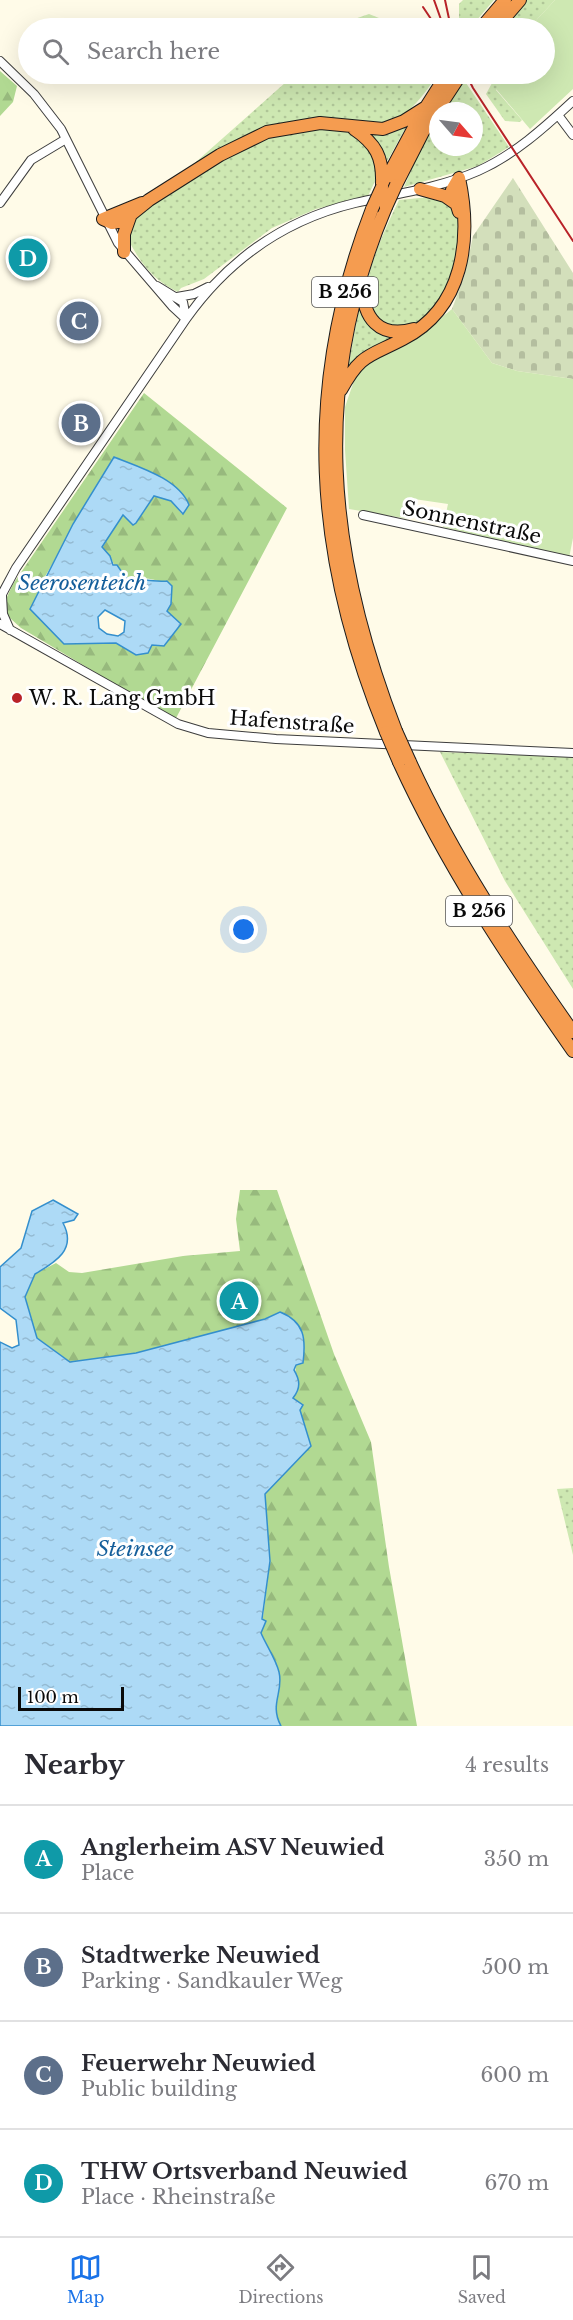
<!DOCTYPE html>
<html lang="en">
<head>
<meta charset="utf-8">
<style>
	:root { --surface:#fff; --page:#f7f7f7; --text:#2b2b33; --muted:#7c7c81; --line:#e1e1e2; --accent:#1a73e8 }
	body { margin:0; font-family:"Libre Baskerville",serif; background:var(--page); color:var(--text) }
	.compass { position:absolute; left:429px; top:102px; width:54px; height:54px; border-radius:50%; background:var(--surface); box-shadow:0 6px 24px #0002; rotate:118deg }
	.scale { position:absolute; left:18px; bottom:15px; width:106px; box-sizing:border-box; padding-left:6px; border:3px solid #0a0a0a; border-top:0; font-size:16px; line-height:21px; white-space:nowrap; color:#0a0a0a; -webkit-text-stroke:4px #fff; paint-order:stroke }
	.you { position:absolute; left:244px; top:930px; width:21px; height:21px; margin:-15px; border:4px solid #fff; border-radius:50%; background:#1a73e8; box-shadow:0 0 0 9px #1a73e833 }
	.badge { display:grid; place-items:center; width:39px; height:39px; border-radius:50%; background:var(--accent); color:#fff; font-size:20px; font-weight:700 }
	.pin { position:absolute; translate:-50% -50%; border:3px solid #fff; box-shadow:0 2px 6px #0006 }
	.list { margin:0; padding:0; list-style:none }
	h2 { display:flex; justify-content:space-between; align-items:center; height:78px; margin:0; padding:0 24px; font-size:26px }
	h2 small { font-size:20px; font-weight:400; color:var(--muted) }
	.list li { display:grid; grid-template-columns:39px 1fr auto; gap:18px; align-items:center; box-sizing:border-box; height:108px; padding:0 24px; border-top:2px solid var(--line) }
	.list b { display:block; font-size:22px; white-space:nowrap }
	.list p { margin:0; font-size:20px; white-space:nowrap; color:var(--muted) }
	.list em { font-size:20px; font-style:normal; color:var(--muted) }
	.icon { flex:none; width:33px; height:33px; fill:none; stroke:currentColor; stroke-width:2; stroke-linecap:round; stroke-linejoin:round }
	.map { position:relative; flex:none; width:573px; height:1726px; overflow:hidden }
	.search { position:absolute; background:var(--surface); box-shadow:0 6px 24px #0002; left:18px; right:18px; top:18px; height:66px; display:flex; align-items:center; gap:15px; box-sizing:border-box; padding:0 21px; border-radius:33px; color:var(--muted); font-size:22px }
	.sheet { height:510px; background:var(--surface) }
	nav { display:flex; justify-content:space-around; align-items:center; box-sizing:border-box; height:84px; border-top:2px solid var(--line); background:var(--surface); font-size:16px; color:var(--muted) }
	nav a { display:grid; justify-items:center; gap:3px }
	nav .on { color:var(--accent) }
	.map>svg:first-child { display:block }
	.grass { fill:url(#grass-dots) }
	.forest { fill:url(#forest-firs); fill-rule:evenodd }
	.cemetery { fill:url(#cemetery-stones) }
	.garden { fill:#cee8b2 }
	.water { fill:url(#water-ripples); stroke:#348fcd; stroke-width:1.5; fill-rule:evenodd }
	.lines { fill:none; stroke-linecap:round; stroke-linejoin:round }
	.minor-casing { stroke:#3d3d3d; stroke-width:10 }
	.highway-casing { stroke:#1b1b1b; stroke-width:14 }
	.minor { stroke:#fff; stroke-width:8 }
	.highway { stroke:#f59c50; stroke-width:12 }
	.rail { stroke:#b92329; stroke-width:2 }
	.highway-bridge-casing { stroke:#1b1b1b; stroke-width:14; stroke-linecap:butt }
	.highway-bridge { stroke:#f59c50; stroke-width:12 }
	.poi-dot { fill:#b92329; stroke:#fff; stroke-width:2 }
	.labels { text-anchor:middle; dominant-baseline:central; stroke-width:6; stroke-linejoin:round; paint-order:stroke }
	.shield { fill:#fff; stroke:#545454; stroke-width:1.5 }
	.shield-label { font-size:18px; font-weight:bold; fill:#0a0a0a }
	.street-label { font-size:20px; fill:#0a0a0a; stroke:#fff }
	.poi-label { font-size:20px; fill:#0a0a0a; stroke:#fff; text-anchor:start }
	.water-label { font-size:21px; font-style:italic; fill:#155f9b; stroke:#fff }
</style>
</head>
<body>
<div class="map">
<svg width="573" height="1726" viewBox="0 0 573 1726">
	<defs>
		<pattern id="grass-dots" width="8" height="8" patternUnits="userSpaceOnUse" patternTransform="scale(1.5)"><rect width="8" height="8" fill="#cee8b2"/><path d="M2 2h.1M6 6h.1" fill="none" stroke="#b0c698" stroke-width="1.8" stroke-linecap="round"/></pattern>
		<pattern id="forest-firs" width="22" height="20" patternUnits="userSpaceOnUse" patternTransform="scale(1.5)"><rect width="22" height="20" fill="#b1d992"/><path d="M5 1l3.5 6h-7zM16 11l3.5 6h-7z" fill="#97b97d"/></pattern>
		<pattern id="cemetery-stones" width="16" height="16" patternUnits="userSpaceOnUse" patternTransform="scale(1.5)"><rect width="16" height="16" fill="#d3dfbb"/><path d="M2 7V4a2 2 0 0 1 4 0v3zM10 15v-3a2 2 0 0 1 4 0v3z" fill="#b4be9f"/></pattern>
		<pattern id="water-ripples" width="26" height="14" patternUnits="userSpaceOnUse" patternTransform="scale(1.5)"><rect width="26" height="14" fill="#addaf6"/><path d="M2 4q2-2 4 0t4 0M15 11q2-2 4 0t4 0" fill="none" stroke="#94bad2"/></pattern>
	</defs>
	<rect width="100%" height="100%" fill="#fffbe8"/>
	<!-- grass -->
	<path class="grass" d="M463 0H494L470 28H459V4Z
		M526 0H555L529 28H501Z
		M369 14 404 28H330L331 27Z
		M295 74H438C423 96 412 112 388 124L260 130 188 169Z
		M497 74H511L496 90 522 120 520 122 505 121 486 94Z
		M464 80 509 147 478 166 404 187 420 150 438 118V147H474V111H442Z
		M410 120 385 165 366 131Z
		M311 128 347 132 369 145 378 175 368 196 316 209 272 228 204 279 181 288 178 292C154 281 140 263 128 239L133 217 203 170 267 136Z
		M430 197 445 199C449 205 456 211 458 218 466 250 445 317 410 326 402 328 391 325 383 324 378 319 370 312 368 306 359 282 388 223 399 200Z
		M360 303 365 315 404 334 347 373Z
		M440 752 573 757V989L505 881Z
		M573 1488V1555L557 1489Z"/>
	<!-- forest -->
	<path class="forest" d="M0 71 17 86 13 102 0 116Z
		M144 393 287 508 175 720 21 628 1 610 13 584ZM114 458 189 505 182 514 171 501 154 496 136 523 123 515 102 547C104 552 110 553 111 558 125 591 141 571 162 583L168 605 166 611 152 645 136 655 116 643 64 644 43 580Z
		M240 1190H277L334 1354 371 1442 389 1567 417 1726H281L275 1715 280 1683 278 1670 261 1633 270 1561 265 1494 311 1446 300 1410 293 1398 296 1365 280 1312 265 1319 136 1353 70 1362 37 1338 25 1297 35 1274 56 1263 69 1272 82 1273 183 1256 240 1251 236 1219Z"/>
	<!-- cemetery -->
	<path class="cemetery" d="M513 178 573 273V379L517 371 492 363 452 309 465 274 473 236Z"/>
	<!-- garden -->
	<path class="garden" d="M555 0H573V89L530 129 496 89 511 74H544V28H529Z
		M452 309 492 363 517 371 573 379V538L569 558 443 527 448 504 414 499 409 519 349 509 345 450V407L357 372 380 354 416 338Z"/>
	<!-- water -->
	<path class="water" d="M114 457C139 467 179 479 189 505L183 514 171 501 154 496 136 523 133 525 123 515 102 547 110 556 113 565H117L126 578C132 579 164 582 167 581L172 586 171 604 167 611 181 624 164 646 152 645 148 653 136 655 116 643 64 644 30 609 73 524ZM105 610 125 621 124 632 118 636 107 634 99 628 98 617Z
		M53 1200 78 1214 74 1220 63 1223C77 1249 56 1262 35 1274L25 1297 37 1338 70 1362 136 1353 265 1319 280 1312C305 1322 306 1339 303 1363L296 1365 294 1370C300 1380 301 1388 293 1398L303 1405 300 1410 311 1446 265 1494 270 1561 262 1619 266 1621 261 1633C266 1645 276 1659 279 1672 284 1692 269 1704 281 1726H0V1342L12 1348 19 1345 16 1320 0 1308V1267L21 1248 32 1211Z"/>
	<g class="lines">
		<defs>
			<path id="minor" d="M0 61 34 94 61 129 118 243 172 306 186 319
				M558 115 573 135
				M0 203 31 160 66 139
				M157 286 183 302 186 318
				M177 297 194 294 208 287
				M363 515 573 561
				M2 596 3 614 10 630
				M0 598 16 568 186 319C228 260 284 220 355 203 396 194 439 188 478 171 514 155 544 128 573 101
				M0 624 178 724 208 733 276 739 573 753"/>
			<path id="highway" d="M481 28 505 0
				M496 28 520 0
				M354 129C376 144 383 157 382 184
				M459 178 452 190 459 212
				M396 185 423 132 461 74
				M382 187 419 118 447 74
				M420 189 445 196 455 203
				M386 207C310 386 327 553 396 731
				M372 209C302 389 314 556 386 732
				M103 219 112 223 123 221 149 200 220 155 267 132 320 123 383 129 404 121 426 107
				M103 219 142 203
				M124 252V234L130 217
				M363 284C362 318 379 339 414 329
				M341 390C361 353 369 357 403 339 464 308 472 239 459 178
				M399 762C446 865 508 958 573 1051
				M410 762C454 858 512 945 573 1032"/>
		</defs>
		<!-- minor casing -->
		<use href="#minor" class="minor-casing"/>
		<!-- highway casing -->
		<use href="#highway" class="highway-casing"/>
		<!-- minor -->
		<use href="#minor" class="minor"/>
		<!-- highway -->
		<use href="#highway" class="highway"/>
		<!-- rail -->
		<path class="rail" d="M434 0 444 28
			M445 0 451 28
			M423 7 437 28
			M466 74 473 88 573 241"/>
		<defs>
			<path id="highway-bridge" d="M386 207 396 185
				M372 209 382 187
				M396 731 410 762
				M386 732 399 762"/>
		</defs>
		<!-- highway-bridge casing -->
		<use href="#highway-bridge" class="highway-bridge-casing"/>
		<!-- highway-bridge -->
		<use href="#highway-bridge" class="highway-bridge"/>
	</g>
	<!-- markers -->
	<circle class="poi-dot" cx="17" cy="698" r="6"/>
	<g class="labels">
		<!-- shield labels -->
		<g class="shield">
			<rect x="312" y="277" width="66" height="30" rx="4.5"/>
			<rect x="446" y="896" width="66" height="30" rx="4.5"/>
		</g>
		<g class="shield-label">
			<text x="345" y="292">B 256</text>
			<text x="479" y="911">B 256</text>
		</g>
		<!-- street labels -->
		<g class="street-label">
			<text transform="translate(472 522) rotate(12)">Sonnenstraße</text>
			<text transform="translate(292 722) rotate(4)">Hafenstraße</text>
		</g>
		<!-- poi labels -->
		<g class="poi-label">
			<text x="29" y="698">W. R. Lang GmbH</text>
		</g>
		<!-- water labels -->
		<g class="water-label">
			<text x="82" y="583">Seerosenteich</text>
			<text x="135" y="1549">Steinsee</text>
		</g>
	</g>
</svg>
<svg class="compass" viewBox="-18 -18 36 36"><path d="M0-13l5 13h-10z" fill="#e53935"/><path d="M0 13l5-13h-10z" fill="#7c7c81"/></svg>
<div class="scale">100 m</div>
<div class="you"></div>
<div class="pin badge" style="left:239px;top:1301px;background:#0f9aa8">A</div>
<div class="pin badge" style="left:81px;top:423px;background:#5c6f8a">B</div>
<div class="pin badge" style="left:79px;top:321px;background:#5c6f8a">C</div>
<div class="pin badge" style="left:28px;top:258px;background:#0f9aa8">D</div>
<div class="search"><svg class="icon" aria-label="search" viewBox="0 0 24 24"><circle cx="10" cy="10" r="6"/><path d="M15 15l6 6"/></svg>Search here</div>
</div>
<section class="sheet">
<h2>Nearby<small>4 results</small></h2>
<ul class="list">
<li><span class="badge" style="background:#0f9aa8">A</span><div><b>Anglerheim ASV Neuwied</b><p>Place</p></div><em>350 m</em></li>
<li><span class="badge" style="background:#5c6f8a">B</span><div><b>Stadtwerke Neuwied</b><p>Parking · Sandkauler Weg</p></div><em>500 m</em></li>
<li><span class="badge" style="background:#5c6f8a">C</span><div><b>Feuerwehr Neuwied</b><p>Public building</p></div><em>600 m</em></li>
<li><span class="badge" style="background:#0f9aa8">D</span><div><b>THW Ortsverband Neuwied</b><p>Place · Rheinstraße</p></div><em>670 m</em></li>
</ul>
</section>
<nav>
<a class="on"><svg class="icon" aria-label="map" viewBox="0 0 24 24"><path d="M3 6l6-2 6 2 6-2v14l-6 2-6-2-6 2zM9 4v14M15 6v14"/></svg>Map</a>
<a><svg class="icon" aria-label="directions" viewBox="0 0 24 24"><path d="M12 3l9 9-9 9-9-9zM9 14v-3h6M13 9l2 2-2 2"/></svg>Directions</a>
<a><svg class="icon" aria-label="saved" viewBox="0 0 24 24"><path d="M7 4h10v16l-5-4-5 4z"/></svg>Saved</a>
</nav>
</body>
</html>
